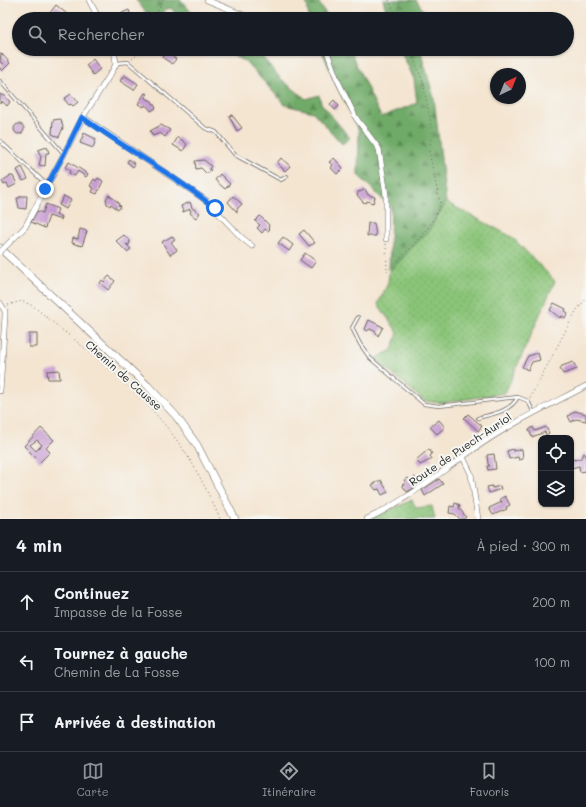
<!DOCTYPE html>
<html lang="fr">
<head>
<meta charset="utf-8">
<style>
	:root { --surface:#171b24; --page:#242831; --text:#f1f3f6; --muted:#9ea1a6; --line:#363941; --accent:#8c9099 }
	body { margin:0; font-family:Mali,sans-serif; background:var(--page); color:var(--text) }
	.controls { position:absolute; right:12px; bottom:12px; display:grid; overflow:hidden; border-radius:8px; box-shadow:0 1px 3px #0004 }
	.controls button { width:36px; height:36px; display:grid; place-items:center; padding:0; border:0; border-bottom:1px solid var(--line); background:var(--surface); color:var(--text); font:20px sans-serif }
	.compass { position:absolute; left:490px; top:68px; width:36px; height:36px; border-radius:50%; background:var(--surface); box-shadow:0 1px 3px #0004; rotate:43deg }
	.stop { position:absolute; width:12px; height:12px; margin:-9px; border:3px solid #1a73e8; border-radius:50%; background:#fff }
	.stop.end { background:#1a73e8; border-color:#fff; box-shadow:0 1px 4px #0008 }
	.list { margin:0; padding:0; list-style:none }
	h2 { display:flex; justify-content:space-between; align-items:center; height:52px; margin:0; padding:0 16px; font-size:17px }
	h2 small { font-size:13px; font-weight:400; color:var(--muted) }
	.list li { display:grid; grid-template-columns:26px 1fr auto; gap:12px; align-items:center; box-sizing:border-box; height:60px; padding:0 16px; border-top:1px solid var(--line) }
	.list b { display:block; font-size:15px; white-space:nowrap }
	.list p { margin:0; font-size:13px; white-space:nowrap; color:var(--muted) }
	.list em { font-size:13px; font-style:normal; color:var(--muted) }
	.icon { flex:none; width:22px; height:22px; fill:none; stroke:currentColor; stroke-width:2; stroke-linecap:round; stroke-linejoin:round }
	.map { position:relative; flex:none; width:586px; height:519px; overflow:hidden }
	.search { position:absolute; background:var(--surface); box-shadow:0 1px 3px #0004; left:12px; right:12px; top:12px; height:44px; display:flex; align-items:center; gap:10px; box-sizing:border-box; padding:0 14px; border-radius:22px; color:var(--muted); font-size:15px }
	.sheet { height:232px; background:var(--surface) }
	nav { display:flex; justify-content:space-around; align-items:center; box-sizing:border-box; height:56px; border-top:1px solid var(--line); background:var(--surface); font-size:11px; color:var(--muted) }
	nav a { display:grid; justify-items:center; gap:2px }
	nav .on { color:var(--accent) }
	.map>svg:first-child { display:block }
	.grass { fill:url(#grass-dots); stroke:#53704a }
	.forest { fill:url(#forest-firs); stroke:#466342 }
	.building { fill:#c79dd1; fill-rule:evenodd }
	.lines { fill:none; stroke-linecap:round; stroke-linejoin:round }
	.lane-casing { stroke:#68625b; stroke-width:4 }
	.street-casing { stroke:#68625b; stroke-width:6 }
	.secondary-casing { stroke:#68625b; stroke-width:8 }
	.path { stroke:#68625b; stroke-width:1; stroke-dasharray:1 3; stroke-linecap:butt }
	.lane { stroke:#fff; stroke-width:2.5 }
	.street { stroke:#fff; stroke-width:5 }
	.secondary { stroke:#fff; stroke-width:7 }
	.street-bridge-casing { stroke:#68625b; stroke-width:6; stroke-linecap:butt }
	.street-bridge { stroke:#fff; stroke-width:5 }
	.route { stroke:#1a73e8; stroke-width:5 }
	.labels { text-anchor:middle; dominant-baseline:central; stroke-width:4; stroke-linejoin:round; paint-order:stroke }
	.street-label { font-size:11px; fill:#1c1c1c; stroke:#f6f6f2 }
</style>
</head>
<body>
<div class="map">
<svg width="586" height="519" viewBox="0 0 586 519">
	<defs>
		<pattern id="grass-dots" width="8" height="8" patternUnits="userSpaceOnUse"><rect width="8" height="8" fill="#8ac478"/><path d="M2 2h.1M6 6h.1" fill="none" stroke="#76a867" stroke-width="1.8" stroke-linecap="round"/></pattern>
		<pattern id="forest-firs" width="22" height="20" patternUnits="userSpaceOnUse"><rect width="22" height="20" fill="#6faa68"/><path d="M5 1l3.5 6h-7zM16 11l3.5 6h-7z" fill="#5a8a55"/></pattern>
	</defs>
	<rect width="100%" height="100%" fill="#f6f6f2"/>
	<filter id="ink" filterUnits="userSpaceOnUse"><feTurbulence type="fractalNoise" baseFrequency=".025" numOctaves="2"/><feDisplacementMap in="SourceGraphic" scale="8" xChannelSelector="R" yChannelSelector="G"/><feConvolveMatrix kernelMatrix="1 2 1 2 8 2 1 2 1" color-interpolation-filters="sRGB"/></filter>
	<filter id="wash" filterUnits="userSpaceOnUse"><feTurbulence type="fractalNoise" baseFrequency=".012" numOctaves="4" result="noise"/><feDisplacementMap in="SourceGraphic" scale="16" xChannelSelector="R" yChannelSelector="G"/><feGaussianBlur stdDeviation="0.9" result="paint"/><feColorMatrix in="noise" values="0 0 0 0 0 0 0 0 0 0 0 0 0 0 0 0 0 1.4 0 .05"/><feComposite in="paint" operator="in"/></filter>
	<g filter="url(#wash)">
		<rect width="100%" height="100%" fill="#f4e5d1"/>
		<!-- grass -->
		<path class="grass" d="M446 202 512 237 555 281 505 393 442 403 424 401 375 359 392 350 398 333 378 304 388 283 389 272 429 230Z
			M412 500 416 508 432 506 435 519H370Z"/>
		<!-- forest -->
		<path class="forest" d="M136 0H181L197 19H180L171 8 164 10V19H151Z
			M304 0H317L326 14 335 19H309L307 4Z
			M383 0H416L428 17 427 19H389Z
			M223 49H252L258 52 281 79 306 99 319 95 321 103 350 138 342 144 313 112 285 105 246 62Z
			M321 49H349L381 117 417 103 414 79 400 49H420L434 98 446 202 429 230 389 272 391 208 358 175 359 131 334 80Z"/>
		<g id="blocks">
			<!-- building -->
			<path class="building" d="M56 5 67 14 62 19H56L49 14Z
				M129 10 132 19H124L122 13Z
				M166 52 176 59 172 64 162 57Z
				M1 53 10 63 2 71 0 69 3 64 0 62Z
				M93 59 100 69 93 75 86 65Z
				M124 75 138 84 134 90 120 81Z
				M145 93 147 94 145 98 152 101 156 108 151 111 148 107 145 105 144 107 138 104Z
				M0 94 3 96 4 95 10 102 7 106 2 101 0 104Z
				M71 94 78 102 73 106 71 104 69 105 64 99Z
				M334 100 339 106 335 110 330 104Z
				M232 115 242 128 237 131 229 116Z
				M61 119 63 128 59 137 52 134 53 120Z
				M14 129a5 5 0 1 1 10 0a5 5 0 1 1-10 0Z
				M161 125 170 130 165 137 160 133 153 136 150 131Z
				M84 133 96 139 93 148 80 143Z
				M178 137 187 144 183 151 173 145Z
				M47 147 49 153H46L45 166 39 165 41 157 38 150Z
				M281 158 290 166 285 171 277 163Z
				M334 158 343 168 337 174 331 168 333 165 329 162Z
				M129 159 135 164 133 167 127 162Z
				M204 160 211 166 209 169 211 170 207 174 201 168 196 169 195 161Z
				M69 162 88 174 86 177 78 171 75 176 69 173 70 171 65 167Z
				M22 167 28 179 23 181 17 170Z
				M220 174 230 184 225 189 215 180Z
				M10 176H13L17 184 9 188 7 183 4 185 2 181Z
				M98 178 103 181 97 194 92 192 94 188 90 186 94 179 96 181Z
				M365 189 368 195 375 197 373 203 367 201 366 203 363 202 357 195 359 191 360 192Z
				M109 195 119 203 118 205 121 206 118 210 111 204 110 206 107 204 106 199Z
				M20 196H27L26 209 19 208 17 198H20Z
				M64 196 71 200 66 209 59 205Z
				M233 196 242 204 237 209V212L228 202Z
				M190 202 192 208 200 213 196 218 190 213 191 211 190 209 183 212 181 206Z
				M46 204 58 209 56 215 62 217 61 220 49 216 45 228 31 222 37 211 43 213Z
				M260 216 269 225 268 227 270 229 268 231 265 229 262 233 257 228 260 225 255 221Z
				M368 223H374L376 236H367Z
				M80 229 87 231 82 246 72 243 73 238 78 239Z
				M304 230 315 243 309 246 299 234Z
				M124 235 130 241 129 245 126 244 131 249 127 252 116 241Z
				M172 236 175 240 171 242 177 250 170 255 162 242Z
				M283 237 293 245 289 251 278 243Z
				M305 253 316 261 311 268 300 260Z
				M109 276 115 281 108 290 100 283 102 280 104 282Z
				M554 303 566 309 565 311 568 313 565 318 562 316 560 318 550 310Z
				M369 320 383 327 378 336 376 332 370 329 367 331 365 329Z
				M29 334H37V347H29Z
				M538 353 540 360 532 362 528 370 522 367 528 356Z
				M573 362 577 369 563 374 560 369 562 366Z
				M59 370 60 379H48L47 371Z
				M575 411 586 414V421L576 419 571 422 568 416Z
				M468 414 482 426 478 431 464 418Z
				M439 420 445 427 437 434 430 427Z
				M533 427 535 431 546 427 549 433 546 435 545 432 532 437 529 430Z
				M41 428 54 440 46 448 50 452 40 462 24 446ZM37 440 42 445 36 451 30 445Z
				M429 449 432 454 430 456 432 459 420 465 416 460Z
				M513 449V451L522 449 523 459 519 460 518 457 509 459 507 451Z
				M584 453 586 455V471L580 472 579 466 571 468V460L580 459Z
				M494 454 496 469 488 470 487 466H490L488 464 487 455Z
				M415 477 417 480 412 484 414 488 407 492 402 485 406 483 404 480 408 478 410 480Z
				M439 479 443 484 425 496 422 490Z
				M381 480 388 492 382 495 379 489 376 490 372 485Z
				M492 486V488L500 486 501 489 489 493 487 487Z
				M505 496 510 505 506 507 507 509 493 515 489 508 502 502 500 499Z
				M455 503 460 505 459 508 466 517 464 519H460L455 514 449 513 450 506 454 507Z"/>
		</g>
	</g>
	<g filter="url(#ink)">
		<use href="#blocks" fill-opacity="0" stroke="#68625b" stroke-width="1"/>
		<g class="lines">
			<defs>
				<path id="lane" d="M117 63 128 62 205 128 216 132 235 155 281 180 287 176
					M0 81 64 154
					M0 141 47 185
					M358 317 352 328 360 344 370 358 424 404 439 406 518 397 528 401 534 413
					M478 418C492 414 510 412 518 397"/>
				<path id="street" d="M89 0 99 19
					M207 0 253 19
					M326 49 337 79 356 118 379 149 386 195V239
					M83 117 207 201 241 237 252 246
					M13 239 25 227 64 154 83 117 113 70 116 64 114 49
					M0 303 5 311V316L0 391
					M463 457 471 474 478 519
					M367 519C406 501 439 473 474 449 509 424 548 406 586 386"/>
				<path id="secondary" d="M0 248 148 386 176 416 197 445 235 519"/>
			</defs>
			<!-- lane casing -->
			<use href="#lane" class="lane-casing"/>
			<!-- street casing -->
			<use href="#street" class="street-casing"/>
			<!-- secondary casing -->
			<use href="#secondary" class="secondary-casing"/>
			<!-- path -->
			<path class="path" d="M389 0 397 19
				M158 19 157 13 163 0
				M132 59 145 49
				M386 244 387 271
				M387 272C403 254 436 226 440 203L429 152 432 131 423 81 409 49
				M8 305 22 301 33 306C81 346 134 384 172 434 192 459 207 490 220 519
				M530 398 576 311 586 299"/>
			<!-- lane -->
			<use href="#lane" class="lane"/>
			<!-- street -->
			<use href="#street" class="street"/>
			<!-- secondary -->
			<use href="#secondary" class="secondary"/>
			<defs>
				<path id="street-bridge" d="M0 252 13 239"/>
			</defs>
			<!-- street-bridge casing -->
			<use href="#street-bridge" class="street-bridge-casing"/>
			<!-- street-bridge -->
			<use href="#street-bridge" class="street-bridge"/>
		</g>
	</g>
	<g class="lines" filter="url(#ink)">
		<!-- route -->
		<path class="route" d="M45 189 64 154 82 117C125 149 174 174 215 208"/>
	</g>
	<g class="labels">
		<!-- street labels -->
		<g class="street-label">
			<text transform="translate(124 375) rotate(42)">Chemin de Causse</text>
			<text transform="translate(460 449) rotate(-34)">Route de Puech-Auriol</text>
		</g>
	</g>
</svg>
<div class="controls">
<button><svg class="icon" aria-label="locate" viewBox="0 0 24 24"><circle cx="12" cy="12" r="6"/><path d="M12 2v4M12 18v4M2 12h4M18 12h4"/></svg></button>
<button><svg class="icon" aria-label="layers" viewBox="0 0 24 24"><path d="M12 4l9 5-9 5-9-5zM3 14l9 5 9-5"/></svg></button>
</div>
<svg class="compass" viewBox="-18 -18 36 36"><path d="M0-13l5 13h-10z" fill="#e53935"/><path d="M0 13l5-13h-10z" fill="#9ea1a6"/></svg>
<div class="stop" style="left:215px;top:208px"></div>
<div class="stop end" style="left:45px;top:189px"></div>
<div class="search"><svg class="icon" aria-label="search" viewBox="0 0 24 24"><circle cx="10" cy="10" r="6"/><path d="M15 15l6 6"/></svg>Rechercher</div>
</div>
<section class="sheet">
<h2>4 min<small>À pied · 300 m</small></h2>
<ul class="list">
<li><svg class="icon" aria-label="ahead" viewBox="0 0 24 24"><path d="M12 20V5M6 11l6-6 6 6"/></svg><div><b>Continuez</b><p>Impasse de la Fosse</p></div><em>200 m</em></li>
<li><svg class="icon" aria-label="left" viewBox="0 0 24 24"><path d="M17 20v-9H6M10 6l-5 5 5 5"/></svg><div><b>Tournez à gauche</b><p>Chemin de La Fosse</p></div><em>100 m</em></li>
<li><svg class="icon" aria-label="arrive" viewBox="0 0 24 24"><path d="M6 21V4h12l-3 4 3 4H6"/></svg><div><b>Arrivée à destination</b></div></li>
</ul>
</section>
<nav>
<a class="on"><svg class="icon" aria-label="map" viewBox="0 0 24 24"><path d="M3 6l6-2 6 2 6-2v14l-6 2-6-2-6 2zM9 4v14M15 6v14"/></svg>Carte</a>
<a><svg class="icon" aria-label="directions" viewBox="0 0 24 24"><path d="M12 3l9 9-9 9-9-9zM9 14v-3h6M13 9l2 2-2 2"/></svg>Itinéraire</a>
<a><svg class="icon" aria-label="saved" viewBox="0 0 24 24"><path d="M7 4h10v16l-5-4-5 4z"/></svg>Favoris</a>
</nav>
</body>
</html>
